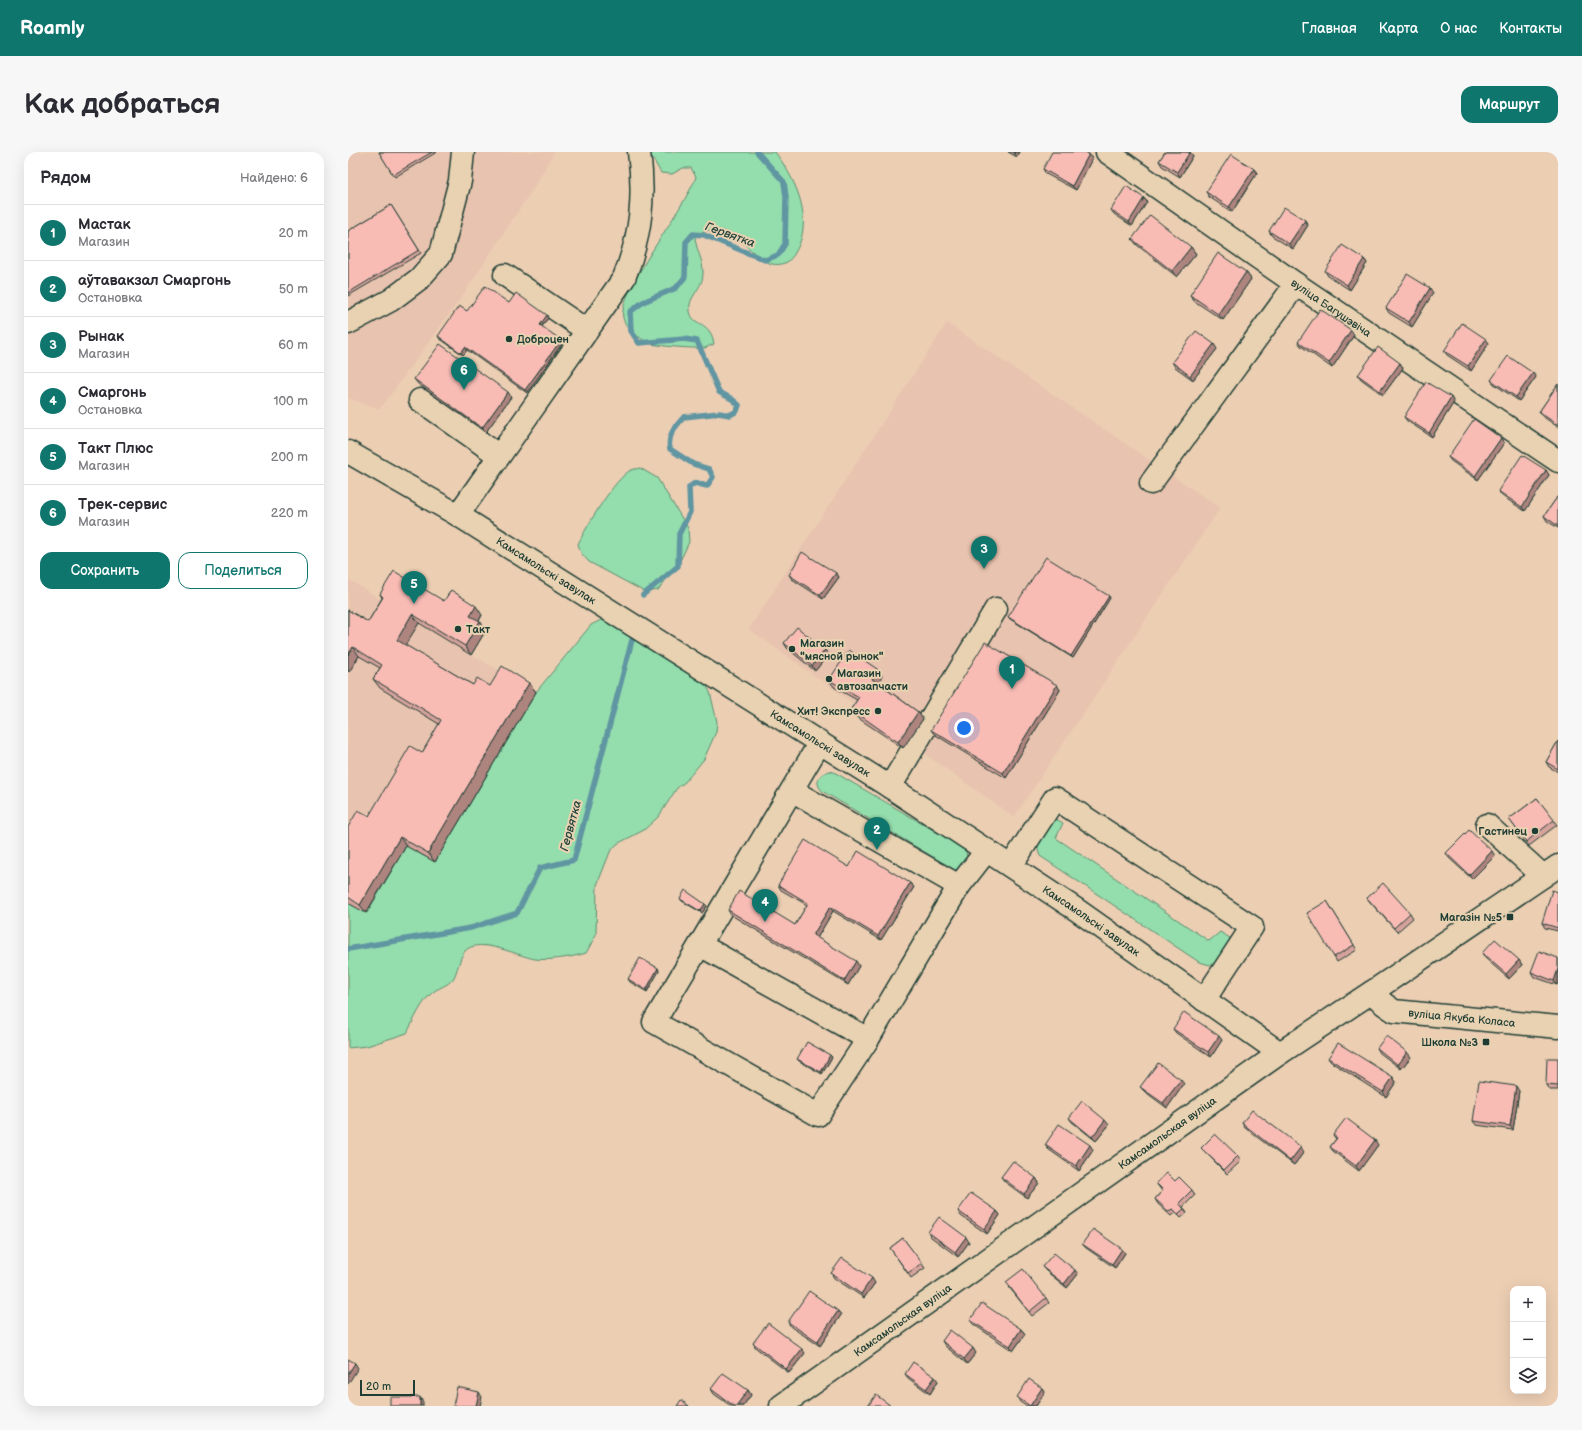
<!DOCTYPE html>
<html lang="ru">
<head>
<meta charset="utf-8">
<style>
	:root { --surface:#fff; --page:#f7f7f7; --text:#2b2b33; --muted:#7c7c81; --line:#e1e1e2; --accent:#0f766e }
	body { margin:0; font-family:"Balsamiq Sans",sans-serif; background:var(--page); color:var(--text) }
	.controls { position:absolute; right:12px; bottom:12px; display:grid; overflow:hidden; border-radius:8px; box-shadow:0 4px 16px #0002 }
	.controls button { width:36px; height:36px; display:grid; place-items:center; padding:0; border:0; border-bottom:1px solid var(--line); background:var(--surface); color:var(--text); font:20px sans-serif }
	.scale { position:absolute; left:12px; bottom:10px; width:55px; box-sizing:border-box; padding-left:4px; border:2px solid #1f3d34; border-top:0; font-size:11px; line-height:14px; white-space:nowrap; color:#1f3d34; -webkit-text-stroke:3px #e9d2b2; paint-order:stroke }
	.you { position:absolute; left:616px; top:576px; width:14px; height:14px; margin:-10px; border:3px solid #fff; border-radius:50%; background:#1a73e8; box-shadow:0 0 0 6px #1a73e833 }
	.badge { display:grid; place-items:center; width:26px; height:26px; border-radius:50%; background:var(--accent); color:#fff; font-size:13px; font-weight:700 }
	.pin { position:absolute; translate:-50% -33px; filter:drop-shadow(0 1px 2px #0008) }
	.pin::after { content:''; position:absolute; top:21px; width:14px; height:12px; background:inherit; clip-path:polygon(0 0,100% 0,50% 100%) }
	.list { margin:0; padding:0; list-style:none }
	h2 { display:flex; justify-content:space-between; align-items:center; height:52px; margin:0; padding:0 16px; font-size:17px }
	h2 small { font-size:13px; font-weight:400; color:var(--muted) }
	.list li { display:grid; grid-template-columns:26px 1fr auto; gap:12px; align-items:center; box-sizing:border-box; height:56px; padding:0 16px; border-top:1px solid var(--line) }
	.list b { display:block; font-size:15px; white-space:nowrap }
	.list p { margin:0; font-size:13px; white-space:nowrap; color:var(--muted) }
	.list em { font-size:13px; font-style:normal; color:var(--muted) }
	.actions { display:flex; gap:8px; padding:12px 16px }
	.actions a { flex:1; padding:9px 0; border:1px solid var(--accent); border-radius:12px; text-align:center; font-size:14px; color:var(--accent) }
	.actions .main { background:var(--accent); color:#fff }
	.icon { flex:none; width:22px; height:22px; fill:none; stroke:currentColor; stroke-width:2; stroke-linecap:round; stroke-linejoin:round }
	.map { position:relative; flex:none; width:1210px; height:1254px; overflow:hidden; border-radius:12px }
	header { display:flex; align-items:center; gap:24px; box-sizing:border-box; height:56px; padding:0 20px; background:var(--accent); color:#fff }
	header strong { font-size:19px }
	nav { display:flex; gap:22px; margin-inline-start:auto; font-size:14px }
	.intro { display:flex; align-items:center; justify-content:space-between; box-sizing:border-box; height:96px; padding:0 24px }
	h1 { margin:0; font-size:28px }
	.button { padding:10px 18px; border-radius:12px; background:var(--accent); color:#fff; font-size:14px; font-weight:700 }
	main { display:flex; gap:24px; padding:0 24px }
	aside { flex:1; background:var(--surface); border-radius:12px; box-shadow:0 4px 16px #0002 }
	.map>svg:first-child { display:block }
	.built { fill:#e8c3af }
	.green { fill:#94ddac; stroke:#5a8d70 }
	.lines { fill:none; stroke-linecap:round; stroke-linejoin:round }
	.stream { stroke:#6095a2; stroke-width:5.5 }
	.minor-casing { stroke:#1f3d34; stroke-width:25 }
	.major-casing { stroke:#1f3d34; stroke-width:25 }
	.minor { stroke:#e9d2b2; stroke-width:22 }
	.major { stroke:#e9d2b2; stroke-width:22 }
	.wall { fill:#d5a29c; stroke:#1f3d34 }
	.shaded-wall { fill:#ae847f; stroke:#1f3d34 }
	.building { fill:#f8bcb5; stroke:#1f3d34 }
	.poi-dot { fill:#1f3d34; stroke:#e9d2b2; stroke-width:1.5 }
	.labels { text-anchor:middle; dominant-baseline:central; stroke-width:4; stroke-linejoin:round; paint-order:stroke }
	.street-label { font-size:11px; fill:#1f3d34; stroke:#e9d2b2 }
	.poi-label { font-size:11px; font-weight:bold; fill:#1f3d34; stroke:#e9d2b2; text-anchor:start }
	.water-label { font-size:12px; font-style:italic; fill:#24443d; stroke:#e9d2b2 }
</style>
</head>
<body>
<header>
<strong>Roamly</strong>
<nav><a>Главная</a><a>Карта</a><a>О нас</a><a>Контакты</a></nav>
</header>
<div class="intro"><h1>Как добраться</h1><a class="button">Маршрут</a></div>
<main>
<aside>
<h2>Рядом<small>Найдено: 6</small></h2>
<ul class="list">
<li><span class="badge">1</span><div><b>Мастак</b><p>Магазин</p></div><em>20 m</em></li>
<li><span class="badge">2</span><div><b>аўтавакзал Смаргонь</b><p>Остановка</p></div><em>50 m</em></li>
<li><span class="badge">3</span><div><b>Рынак</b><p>Магазин</p></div><em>60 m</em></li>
<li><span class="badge">4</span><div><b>Смаргонь</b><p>Остановка</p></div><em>100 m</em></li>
<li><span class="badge">5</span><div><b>Такт Плюс</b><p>Магазин</p></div><em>200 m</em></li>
<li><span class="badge">6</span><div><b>Трек-сервис</b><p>Магазин</p></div><em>220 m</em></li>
</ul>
<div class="actions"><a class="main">Сохранить</a><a>Поделиться</a></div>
</aside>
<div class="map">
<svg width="1210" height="1254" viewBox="0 0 1210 1254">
	<rect width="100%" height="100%" fill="#ecceb3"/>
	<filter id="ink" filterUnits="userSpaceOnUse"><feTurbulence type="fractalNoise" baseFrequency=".025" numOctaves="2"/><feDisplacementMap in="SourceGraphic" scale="8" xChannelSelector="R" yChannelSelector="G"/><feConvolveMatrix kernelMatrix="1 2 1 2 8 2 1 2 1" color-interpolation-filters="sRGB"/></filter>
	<g filter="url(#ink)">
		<!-- built -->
		<path class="built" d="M0 0H206L186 35 115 143 32 257 0 246Z
			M599 171 872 356 666 665 401 477Z
			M0 427 38 451 102 458 109 447 134 463 129 472 138 478 124 503 188 540 87 710 58 694 18 761 0 751Z"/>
		<!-- green -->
		<path class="green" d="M301 0H427C446 25 464 61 451 93 448 99 445 106 439 110 406 126 393 59 347 83 347 97 356 108 355 122 355 137 339 145 342 159 344 175 363 168 366 192 363 193 360 195 357 196 350 197 306 194 300 191 291 185 278 178 275 166 268 142 337 56 348 25L343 16H335L324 22 313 21Z
			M292 316 309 326 340 376 341 390 331 411 310 438 297 440 241 410 233 401 230 392C239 374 266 327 283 318 285 317 289 317 292 316Z
			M253 468 260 469 352 523 362 540 369 570 368 580 356 607 337 630 329 636 311 664 296 678 269 692 262 700 249 733 248 783 238 801C226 805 200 809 187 807 170 804 131 784 117 799 111 806 110 819 105 827 99 834 92 835 85 840 73 850 66 868 59 881L19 894 0 896V751L19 761 58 694 87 710 188 540 243 473Z
			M482 619 486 620 618 697 619 707 614 717 607 718 474 639C466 630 470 622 482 619Z
			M708 667 715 671 708 686 861 789 872 780 882 786 872 809 862 813 851 810 692 704C686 690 693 682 699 669Z"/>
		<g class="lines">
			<!-- stream -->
			<path class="stream" d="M295 443 330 414 331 382 342 360 341 335 347 331 359 334 365 325 361 317 345 312 322 297C319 283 327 275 336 265L371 261 382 263 389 259 391 253 384 247 371 240 349 189 336 187 291 191 283 179 282 160 295 150 328 136 337 125 338 90 345 82 356 83 417 108 430 103 437 92 438 45 436 30 409 0
				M0 797 123 776 169 761 192 716 226 708 284 488"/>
			<defs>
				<g id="minor">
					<path id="s1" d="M759 0 948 132 1210 309"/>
					<path d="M157 123 238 178"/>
					<path d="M0 171 43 148 71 127 93 102 112 29 115 0"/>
					<path d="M72 248 150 303"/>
					<path id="s2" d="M0 300 110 363 542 635 729 758 932 901"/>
					<path d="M803 331 948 132"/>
					<path d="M110 363 276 126C293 84 297 45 291 0"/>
					<path d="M471 592 306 870 470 963 520 887 611 734 639 698"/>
					<path d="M542 635 648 457"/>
					<path d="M445 639 611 734"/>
					<path d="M1139 673 1195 724"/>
					<path d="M663 714 707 646 904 775 856 848"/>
					<path d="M352 793 520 887"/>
					<path id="s3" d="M433 1254 932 901 1024 840"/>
				</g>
				<g id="major">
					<path id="s4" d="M1210 714 1024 840 1036 852 1046 859 1210 875"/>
				</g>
			</defs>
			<!-- minor casing -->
			<use href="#minor" class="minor-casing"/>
			<!-- major casing -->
			<use href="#major" class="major-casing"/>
			<!-- minor -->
			<use href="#minor" class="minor"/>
			<!-- major -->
			<use href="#major" class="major"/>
		</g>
		<!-- wall -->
		<path class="wall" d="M31 0H89L47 25Z
			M660 0H672L669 5Z
			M817 0H842L845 4 832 25 814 14 811 9Z
			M741 2 744 7 728 38 698 22 695 17Z
			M906 17 909 21 884 60 861 45 858 40Z
			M796 46 799 50 784 74 766 62 763 58Z
			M43 53 73 101 0 144V79Z
			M960 73 945 97 924 84 921 79Z
			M784 87 843 95 848 102 829 125 789 93Z
			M1016 107 1019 111 1002 138 980 124 977 119Z
			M898 120 903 127 875 168 846 149 842 143Z
			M1085 141 1064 175 1041 161 1038 156Z
			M161 151 200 166 194 175 215 190 179 241 119 198 115 203 91 186 90 184Z
			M1003 178 1006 183 984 216 953 194 950 190Z
			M1141 191 1123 219 1099 203 1096 199Z
			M869 197 845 228 827 215 824 210Z
			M1052 211 1055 216 1035 243 1013 227 1010 223Z
			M1188 225 1171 249 1146 232 1143 228Z
			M66 227 163 245 138 280 70 232Z
			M1210 232V275L1194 264 1191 260Z
			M1106 250 1084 285 1059 269 1056 265Z
			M1153 286 1156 291 1130 328 1103 309 1100 305Z
			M1198 318 1201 323 1177 359 1154 344 1150 339Z
			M1210 344V376L1199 369 1196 364Z
			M488 421 491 425 475 447 444 427 441 423Z
			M32 442 96 449 134 463 131 469H132L138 478 123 503 71 471 57 493 125 533 142 534 181 531 188 540 87 710 58 694 18 761 0 751V675L21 664 74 601 91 572 32 536 25 527 32 516 11 504 1 520 0 519V458L20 470 34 446Z
			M762 446 725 506 662 467 660 465Z
			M436 491 477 498 481 502 467 519 439 496Z
			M529 517 534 524 530 531 570 560 575 567 555 596 507 564 503 557 509 548 486 535 481 528Z
			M709 533 712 538 658 626 586 582 583 578Z
			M1210 589V620L1201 615 1198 610Z
			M1189 646 1209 673 1181 694 1161 667Z
			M1098 701 1147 704 1124 727 1101 706Z
			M501 715 562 731 566 735 533 788 485 759 469 786 511 814 500 833 383 763 380 758 447 773 459 753 433 738 430 733Z
			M1210 740V779L1197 776 1194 771Z
			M1019 746 1062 761 1065 766 1049 780 1022 750Z
			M332 747 359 754 354 761 334 749Z
			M979 749 1009 798 989 810 986 805Z
			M1134 801 1171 808 1174 813 1161 827 1137 806Z
			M1210 806V830L1209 833 1186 825 1183 820Z
			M310 816 311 819 299 840 282 830 280 827Z
			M825 877 874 888 863 905 828 881Z
			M1029 896 1063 905 1053 917 1032 901Z
			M484 905 474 922 451 909 449 907Z
			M980 906 1045 925 1048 930 1038 945 983 910Z
			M1210 906V938H1201L1198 933Z
			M836 932 819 956 796 939 792 935Z
			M1171 939 1165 978 1128 973 1125 969Z
			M721 966 761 973 748 989 724 970Z
			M894 971 956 1000 946 1013 897 976Z
			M985 983 1030 993 1011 1019 985 999 982 995 988 987Z
			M697 993 745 998 731 1019 700 997Z
			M853 996 890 1004 893 1009 879 1022Z
			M653 1025 688 1026 691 1031 679 1046 657 1030Z
			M827 1029 844 1038 847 1043 835 1055 839 1061 833 1066 828 1061 823 1064 810 1052 807 1047 814 1039 808 1031Z
			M610 1059H649L652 1063 639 1082 613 1064Z
			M580 1080 621 1090 610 1105 583 1085Z
			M555 1086 577 1116 563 1126 542 1096Z
			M734 1092 777 1101 767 1116 738 1096Z
			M694 1115 730 1122 719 1136 698 1119Z
			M483 1121 527 1131 516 1146 486 1126Z
			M661 1135 698 1146 701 1151 684 1164Z
			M490 1159 493 1163 472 1194 443 1175 440 1170Z
			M622 1168 673 1177 677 1182 665 1199 625 1172Z
			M594 1189 628 1201 619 1212 597 1194Z
			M405 1191 457 1201 441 1221 408 1196Z
			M557 1222 590 1229 582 1242 560 1226Z
			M694 1236 697 1240 688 1254H678L672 1250 669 1245Z
			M363 1237 400 1238 403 1243 395 1254H383L366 1242Z"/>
		<!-- shaded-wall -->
		<path class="shaded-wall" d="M666 0H672L669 5 666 1Z
			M842 0 845 4 832 25 829 20Z
			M741 2 744 7 728 38 724 34Z
			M906 17 909 21 884 60 881 55Z
			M796 46 799 50 784 74 781 70Z
			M957 68 960 73 945 97 941 92Z
			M843 95 848 102 829 125 824 119Z
			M1016 107 1019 111 1002 138 999 133Z
			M898 120 903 127 875 168 870 162Z
			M1082 136 1085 141 1064 175 1061 170Z
			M199 163 200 166 193 175 192 173Z
			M1003 178 1006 183 984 216 981 211Z
			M1138 187 1141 191 1123 219 1120 214Z
			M213 188 215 190 179 241 177 238Z
			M866 192 869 197 845 228 842 224Z
			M117 195 119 198 115 203 113 201Z
			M1052 211 1055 216 1035 243 1032 239Z
			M1185 221 1188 225 1171 249 1168 245Z
			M160 240 163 245 138 280 134 276Z
			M1103 245 1106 250 1084 285 1081 281Z
			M1153 286 1156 291 1130 328 1127 324Z
			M1198 318 1201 323 1177 359 1174 355Z
			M488 421 491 425 475 447 472 443Z
			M761 444 762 446 725 506 723 504Z
			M128 454 134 463 129 472 122 464Z
			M64 462 71 471 55 497 49 488Z
			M132 469 138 478 123 503 117 494Z
			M5 495 11 504 1 520 0 518V503Z
			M477 498 481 502 467 519 464 514Z
			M529 517 534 524 529 534 524 527Z
			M181 531 188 540 87 710 80 701Z
			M709 533 712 538 658 626 655 621Z
			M570 560 575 567 555 596 550 590Z
			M52 685 58 694 18 761 12 753Z
			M1144 699 1147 704 1124 727 1121 723Z
			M562 731 566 735 533 788 530 784Z
			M357 752 359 754 354 761 352 759Z
			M482 755 485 759 468 788 465 783Z
			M1171 808 1174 813 1161 827 1158 822Z
			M508 809 511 814 500 833 496 829Z
			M310 816 311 819 299 840 298 838Z
			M1210 817V830L1209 833 1206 829Z
			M871 884 874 888 863 905 860 900Z
			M1059 900 1063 905 1053 917 1050 913Z
			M482 903 484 905 474 922 473 920Z
			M1045 925 1048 930 1038 945 1035 940Z
			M833 928 836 932 819 956 815 951Z
			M1168 934 1171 939 1165 978 1162 974Z
			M757 968 761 973 748 989 744 985Z
			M1027 988 1030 993 1011 1019 1008 1014Z
			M742 993 745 998 731 1019 728 1014Z
			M953 995 956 1000 946 1013 942 1009Z
			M688 1026 691 1031 679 1046 676 1042Z
			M649 1059 652 1063 639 1082 636 1077Z
			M618 1085 621 1090 610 1105 607 1100Z
			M774 1097 777 1101 767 1116 764 1112Z
			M727 1118 730 1122 719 1136 716 1132Z
			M524 1126 527 1131 516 1146 513 1142Z
			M490 1159 493 1163 472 1194 469 1190Z
			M673 1177 677 1182 665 1199 662 1194Z
			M625 1196 628 1201 619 1212 616 1207Z
			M454 1197 457 1201 441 1221 438 1217Z
			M7 1211 10 1216 0 1232V1222Z
			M587 1225 590 1229 582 1242 578 1237Z
			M694 1236 697 1240 688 1254H682Z
			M400 1238 403 1243 395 1254H388Z
			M131 1240 134 1245 132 1254H128Z
			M72 1245 75 1250V1254H72Z"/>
		<!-- building -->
		<path class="building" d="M31 0H84L45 23Z
			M704 0H737L741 2 724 34 695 17Z
			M817 0H842L829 20 811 9Z
			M883 2 906 17 881 55 858 40Z
			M778 34 796 46 781 70 763 58Z
			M43 53 71 98 0 141V79Z
			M936 55 957 68 941 92 921 79Z
			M802 63 843 95 824 119 784 87Z
			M994 93 1016 107 999 133 977 119Z
			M870 101 898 120 870 162 842 143Z
			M1059 122 1082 136 1061 170 1038 156Z
			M137 134 161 151 168 141 199 163 192 173 213 188 177 238 117 195 113 201 90 184 111 154 119 159Z
			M972 157 1003 178 981 211 950 190Z
			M1114 171 1138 187 1120 214 1096 199Z
			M848 179 866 192 842 224 824 210Z
			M92 192 160 240 134 276 66 227Z
			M1030 195 1052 211 1032 239 1010 223Z
			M1160 204 1185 221 1168 245 1143 228Z
			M1078 230 1103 245 1081 281 1056 265Z
			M1210 232V273L1191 260Z
			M1126 267 1153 286 1127 324 1100 305Z
			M1174 303 1198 318 1174 355 1150 339Z
			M1210 344V374L1196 364Z
			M454 400 488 421 472 443 441 423Z
			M698 405 761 444 723 504 660 465Z
			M46 419 96 449 103 438 128 454 122 464 132 469 117 494 64 462 49 488 125 533 129 526 142 534 154 514 181 531 80 701 52 685 12 753 0 745V675L10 658 21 664 62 594 74 601 93 568 25 527 34 513 5 495 0 503V458L20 470 35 445 32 442Z
			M449 475 477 498 464 514 436 491Z
			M637 490 709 533 655 621 583 578Z
			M501 498 529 517 524 527 570 560 550 590 503 557 511 545 481 528Z
			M1210 589V617L1198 610Z
			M1189 646 1206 668 1178 690 1161 667Z
			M1121 678 1144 699 1121 723 1098 701Z
			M457 688 501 715 510 699 562 731 530 784 482 755 465 783 508 809 496 829 380 758 391 739 447 773 460 751 430 733Z
			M1035 731 1062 761 1046 776 1019 746Z
			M337 738 357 752 352 759 332 747Z
			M1204 738 1210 740V776L1194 771Z
			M979 749 1006 793 986 805 959 761Z
			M1147 787 1171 808 1158 822 1134 801Z
			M1191 799 1210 806V817L1206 829 1183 820Z
			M292 806 310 816 298 838 280 827Z
			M836 860 871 884 860 900 825 877Z
			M1038 884 1059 900 1050 913 1029 896Z
			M459 890 482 903 473 920 449 907Z
			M990 891 1045 925 1035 940 980 906Z
			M1199 906H1210V934L1198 933Z
			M810 911 833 928 815 951 792 935Z
			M1131 929 1168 934 1162 974 1125 969Z
			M734 949 757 968 744 985 721 966Z
			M904 958 953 995 942 1009 894 971Z
			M998 966 1027 988 1008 1014 982 995 989 986 985 983Z
			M711 972 742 993 728 1014 697 993Z
			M867 982 890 1004 876 1018 853 996Z
			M665 1009 688 1026 676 1042 653 1025Z
			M819 1021 827 1029 831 1025 844 1038 831 1051 836 1057 830 1062 825 1057 820 1059 807 1047 815 1038 808 1031Z
			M623 1041 649 1059 636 1077 610 1059Z
			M591 1065 618 1085 607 1100 580 1080Z
			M745 1077 774 1097 764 1112 734 1092Z
			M555 1086 574 1111 560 1121 542 1096Z
			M706 1101 727 1118 716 1132 694 1115Z
			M494 1106 524 1126 513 1142 483 1121Z
			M675 1117 698 1146 681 1160 658 1130Z
			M461 1139 490 1159 469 1190 440 1170Z
			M634 1151 673 1177 662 1194 622 1168Z
			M420 1171 454 1197 438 1217 405 1191Z
			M602 1178 625 1196 616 1207 594 1189Z
			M0 1207 7 1211 0 1222Z
			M565 1210 587 1225 578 1237 557 1222Z
			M375 1221 400 1238 388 1254H386L363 1237Z
			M681 1227 694 1236 682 1254 669 1245Z
			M109 1235 131 1240 128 1254H105Z
			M528 1243 543 1254H520Z
			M42 1245H72V1254H42Z
			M333 1248 341 1254H329Z"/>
	</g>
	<!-- markers -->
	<g class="poi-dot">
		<circle cx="161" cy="187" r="4"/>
		<circle cx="110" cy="477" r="4"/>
		<circle cx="444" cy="497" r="4"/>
		<circle cx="481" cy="527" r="4"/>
		<circle cx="530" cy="559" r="4"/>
		<circle cx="1187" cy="679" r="4"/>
		<rect x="1158" y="761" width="8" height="8" rx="2"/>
		<rect x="1134" y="886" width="8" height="8" rx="2"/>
	</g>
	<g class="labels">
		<!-- street labels -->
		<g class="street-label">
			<text stroke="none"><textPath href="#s1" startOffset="273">вуліца Багушэвіча</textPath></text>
			<text stroke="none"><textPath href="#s2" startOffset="231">Камсамольскі завулак</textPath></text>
			<text stroke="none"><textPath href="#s2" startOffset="555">Камсамольскі завулак</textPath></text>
			<text stroke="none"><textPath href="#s2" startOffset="879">Камсамольскі завулак</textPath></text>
			<text stroke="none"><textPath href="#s4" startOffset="322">вуліца Якуба Коласа</textPath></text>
			<text stroke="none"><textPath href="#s3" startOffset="473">Камсамольская вуліца</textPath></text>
			<text stroke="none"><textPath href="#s3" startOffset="149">Камсамольская вуліца</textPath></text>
		</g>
		<!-- poi labels -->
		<g class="poi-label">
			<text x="169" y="187">Доброцен</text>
			<text x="118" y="477">Такт</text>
			<text x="452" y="491">Магазин<tspan x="452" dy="13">"мясной рынок"</tspan></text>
			<text x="489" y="521">Магазин<tspan x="489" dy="13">автозапчасти</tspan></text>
			<text x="522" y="559" text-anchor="end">Хит! Экспресс</text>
			<text x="1179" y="679" text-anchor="end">Гастинец</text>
			<text x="1154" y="765" text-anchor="end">Магазін №5</text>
			<text x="1130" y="890" text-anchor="end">Школа №3</text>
		</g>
		<!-- water labels -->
		<g class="water-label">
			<text transform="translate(382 83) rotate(20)">Гервятка</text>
			<text transform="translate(223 674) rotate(-75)">Гервятка</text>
		</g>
	</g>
</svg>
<div class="controls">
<button>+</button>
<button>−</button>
<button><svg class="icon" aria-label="layers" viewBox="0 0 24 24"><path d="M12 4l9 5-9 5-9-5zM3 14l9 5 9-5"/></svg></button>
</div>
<div class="scale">20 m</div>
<div class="you"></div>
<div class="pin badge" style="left:664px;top:537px">1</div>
<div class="pin badge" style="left:529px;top:698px">2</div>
<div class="pin badge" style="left:636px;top:417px">3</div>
<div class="pin badge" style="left:417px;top:770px">4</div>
<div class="pin badge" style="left:66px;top:452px">5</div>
<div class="pin badge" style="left:116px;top:238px">6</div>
</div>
</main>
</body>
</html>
